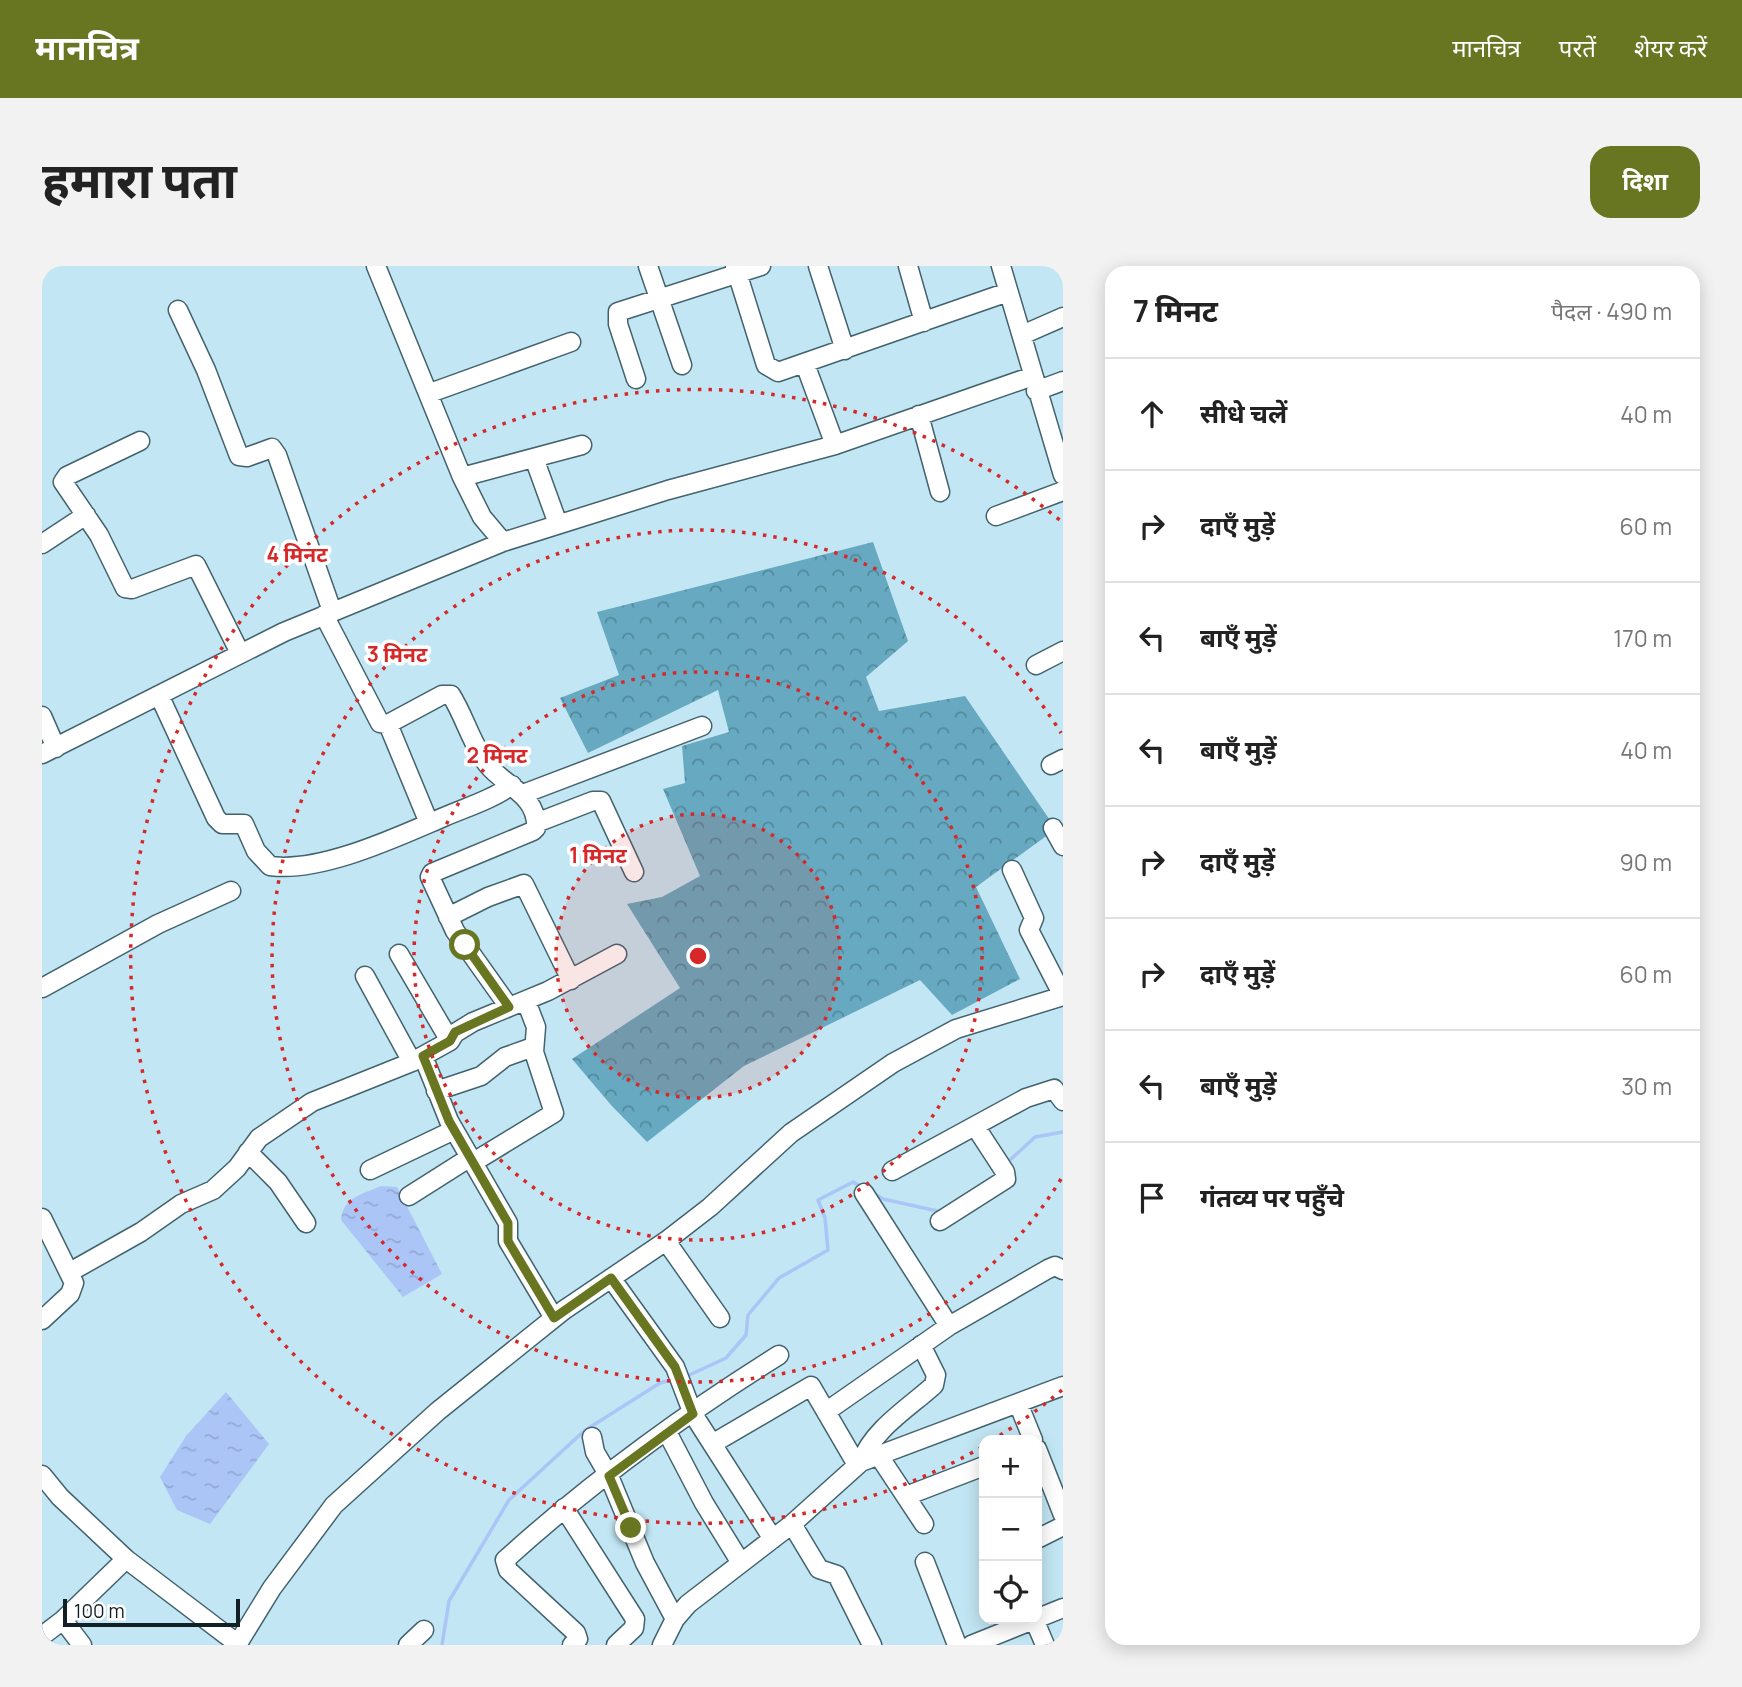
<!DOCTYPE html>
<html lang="hi">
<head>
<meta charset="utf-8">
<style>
	:root { --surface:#fff; --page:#f2f2f2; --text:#222; --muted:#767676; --line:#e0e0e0; --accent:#687622 }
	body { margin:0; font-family:Manrope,"Noto Sans Devanagari",sans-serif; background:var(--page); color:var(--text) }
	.controls { position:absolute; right:21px; bottom:21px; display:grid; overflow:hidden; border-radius:14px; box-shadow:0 4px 18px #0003 }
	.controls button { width:63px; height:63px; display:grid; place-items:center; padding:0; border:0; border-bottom:2px solid var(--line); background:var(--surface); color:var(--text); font:35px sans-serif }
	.scale { position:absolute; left:21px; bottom:18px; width:177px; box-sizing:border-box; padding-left:7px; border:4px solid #122025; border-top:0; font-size:19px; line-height:24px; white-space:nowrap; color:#122025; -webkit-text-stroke:5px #fff; paint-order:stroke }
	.stop { position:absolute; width:21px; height:21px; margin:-16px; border:5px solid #687622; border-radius:50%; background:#fff }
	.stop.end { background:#687622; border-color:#fff; box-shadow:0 2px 7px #0008 }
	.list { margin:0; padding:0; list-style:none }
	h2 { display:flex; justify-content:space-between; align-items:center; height:91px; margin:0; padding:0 28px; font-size:30px }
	h2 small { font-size:23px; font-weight:400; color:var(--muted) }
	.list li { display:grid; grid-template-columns:46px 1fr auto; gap:21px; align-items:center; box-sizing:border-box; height:112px; padding:0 28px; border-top:2px solid var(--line) }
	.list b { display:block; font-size:26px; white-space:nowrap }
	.list em { font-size:23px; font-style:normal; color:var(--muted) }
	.icon { flex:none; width:38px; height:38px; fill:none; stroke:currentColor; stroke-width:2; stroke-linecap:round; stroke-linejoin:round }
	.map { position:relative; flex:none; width:1021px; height:1379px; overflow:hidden; border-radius:21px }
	header { display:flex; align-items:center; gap:42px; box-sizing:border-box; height:98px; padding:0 35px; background:var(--accent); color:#fff }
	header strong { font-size:33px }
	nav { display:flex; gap:38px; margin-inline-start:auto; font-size:24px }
	.intro { display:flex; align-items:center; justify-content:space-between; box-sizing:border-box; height:168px; padding:0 42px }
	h1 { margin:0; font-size:49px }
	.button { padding:18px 32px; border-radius:21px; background:var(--accent); color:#fff; font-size:24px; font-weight:700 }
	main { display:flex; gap:42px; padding:0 42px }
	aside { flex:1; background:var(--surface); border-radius:21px; box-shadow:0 4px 18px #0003 }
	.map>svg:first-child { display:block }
	.forest { fill:url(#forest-crowns) }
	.water { fill:url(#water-ripples) }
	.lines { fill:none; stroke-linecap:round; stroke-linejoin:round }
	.stream { stroke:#abc5f7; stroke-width:3.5 }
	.minor-casing { stroke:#42636e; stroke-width:21 }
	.minor { stroke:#fff; stroke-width:18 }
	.route { stroke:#687622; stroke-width:9 }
	.ring { fill:none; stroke:#d62828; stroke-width:3.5; stroke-dasharray:3.5 7 }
	.centre { fill:#d62828; stroke:#fff; stroke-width:3.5 }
	.ring-label { font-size:21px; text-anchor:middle; font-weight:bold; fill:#d62828; stroke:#fff; stroke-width:7; stroke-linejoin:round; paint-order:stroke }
</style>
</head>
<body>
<header>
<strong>मानचित्र</strong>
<nav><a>मानचित्र</a><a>परतें</a><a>शेयर करें</a></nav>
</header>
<div class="intro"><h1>हमारा पता</h1><a class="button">दिशा</a></div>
<main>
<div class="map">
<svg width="1021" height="1379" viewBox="0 0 1021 1379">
	<defs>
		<pattern id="forest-crowns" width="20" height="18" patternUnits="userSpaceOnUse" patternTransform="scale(1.75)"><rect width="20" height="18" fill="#66a9c0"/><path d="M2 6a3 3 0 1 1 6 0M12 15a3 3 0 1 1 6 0" fill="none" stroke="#53899c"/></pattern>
		<pattern id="water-ripples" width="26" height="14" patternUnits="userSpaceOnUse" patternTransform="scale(1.75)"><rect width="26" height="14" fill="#abc5f7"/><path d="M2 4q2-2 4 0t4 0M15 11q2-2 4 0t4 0" fill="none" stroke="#92a9d4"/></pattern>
	</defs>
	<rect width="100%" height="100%" fill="#c2e6f3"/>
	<!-- forest -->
	<path class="forest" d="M831 276 866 375 824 411 837 445 923 430 1014 563 934 621 978 713 910 749 878 714 702 800 605 876 569 839 530 793 638 722 585 638 620 631 658 610 621 523 643 517 640 480 687 466 676 424 546 487 518 432 577 409 555 346Z"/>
	<!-- water -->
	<path class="water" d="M339 920 355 921 400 1008 361 1031 299 954C301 931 321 928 339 920Z
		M184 1126 227 1178 168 1258 135 1244 118 1211 144 1170Z"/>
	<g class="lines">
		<!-- stream -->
		<path class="stream" d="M967 895 993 871 1021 866
			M831 927 841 933 900 946
			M643 1111 684 1092 704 1069 706 1049 737 1012 786 984 783 952 776 934 811 916 821 922
			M400 1379 407 1335 467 1234 542 1165 618 1117 632 1113"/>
		<defs>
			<path id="minor" d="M334 0 420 211 440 251 461 276
				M606 0 640 99
				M693 0 724 99 736 106 966 26
				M776 0 803 84
				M866 0 882 56
				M959 0 1021 209
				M136 44 164 104 197 190 205 191 230 182 235 189 290 345
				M980 69 1021 51
				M763 98 793 179
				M594 113 576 58V46L719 0
				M994 125 1021 115
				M388 127 529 76
				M877 149 898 226
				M98 175 25 210 21 216 57 269 83 322 90 323 154 299 198 387
				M492 192 516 258
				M420 211 540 179
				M954 250 1021 225
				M0 278 44 249
				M282 349 338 457 346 458 400 429H409C423 451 429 477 445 498 462 520 496 529 494 562L491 565 390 607 388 611 413 665 467 741
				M994 399 1021 385
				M118 431 174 552 180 558H202L214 585 228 600C279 607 355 571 402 551 425 541 449 534 470 519
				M0 450 14 482
				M346 458 387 557
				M0 488 242 366 461 276 626 224 793 179 991 110
				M1009 499 1021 493
				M481 528 660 460
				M494 557 551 535H559L592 606
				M1011 562 1021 580
				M970 604 992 652 987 664 1021 730
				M406 651 446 631 482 618 529 714
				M357 688 408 775
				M323 710 370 796
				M0 722 116 658 189 625
				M381 790 407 855 466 957V975L512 1052
				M394 825 439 810 463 791 491 781
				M206 886 236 916 264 957
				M430 897 512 847 492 786 494 761 484 735
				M328 904 412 864
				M850 905 984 832 1012 823 1021 835
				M822 927 907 1060
				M367 930 427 892
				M0 952 32 1017 28 1028 0 1054
				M898 955 964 913 963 906 933 860
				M624 975 678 1052
				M28 1006 99 966 139 938 171 924 195 902 217 872 270 836 370 796 408 775 413 767 431 756 506 725 575 688
				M569 1012 633 1101 651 1148 731 1273
				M976 1137 991 1174
				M785 1145 907 1060 1006 1003 1013 1000 1021 1004
				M625 1166 662 1237 699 1297
				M550 1171 553 1186 567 1210 603 1297 633 1353
				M670 1178 769 1120 815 1199
				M995 1183 1021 1249
				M837 1190 882 1258
				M819 1196C830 1164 868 1141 892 1119L894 1109 879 1079
				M0 1209 18 1231 84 1293 21 1354 40 1379
				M864 1230 942 1200
				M522 1242 593 1353 592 1362 574 1379
				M750 1258 777 1303 795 1309 830 1379
				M995 1273 1021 1260
				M84 1293 196 1378
				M883 1296 915 1379
				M992 1353 1003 1379
				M0 1370 21 1354
				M195 1379 230 1322 292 1239 396 1145 522 1044 624 975 668 941 749 867 851 797 914 763 1021 730
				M366 1379 382 1364
				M530 1379 536 1373 534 1367 466 1304 463 1294C547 1218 641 1149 737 1089
				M620 1379 633 1353 646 1338 750 1258 819 1196 1021 1120
				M929 1379 1021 1342"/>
		</defs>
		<!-- minor casing -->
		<use href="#minor" class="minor-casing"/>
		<!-- minor -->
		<use href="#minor" class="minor"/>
	</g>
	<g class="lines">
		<!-- route -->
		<path class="route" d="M423 679 467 741 413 766 408 775 381 790 407 855 466 957V975L512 1052 569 1012 633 1101 651 1148 567 1210 589 1262"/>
	</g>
	<!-- distance rings -->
	<circle cx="656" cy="690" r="142" fill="#d62828" fill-opacity=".12"/>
	<g class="ring">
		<circle cx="656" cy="690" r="142"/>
		<circle cx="656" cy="690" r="284"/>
		<path d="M1019 913A426 426 0 1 1 1019 467"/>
		<path d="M1020 1124A567 567 0 0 1 952 1173M940 1181A567 567 0 1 1 1020 256"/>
	</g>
	<circle cx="656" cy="690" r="10" class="centre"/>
	<g class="ring-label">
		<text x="255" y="296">4 मिनट</text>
		<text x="355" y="396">3 मिनट</text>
		<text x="455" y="497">2 मिनट</text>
		<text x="556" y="597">1 मिनट</text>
	</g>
</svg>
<div class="controls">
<button>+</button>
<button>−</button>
<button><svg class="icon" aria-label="locate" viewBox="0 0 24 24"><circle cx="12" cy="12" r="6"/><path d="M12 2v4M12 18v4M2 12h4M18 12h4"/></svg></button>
</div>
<div class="scale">100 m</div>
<div class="stop" style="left:423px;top:679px"></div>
<div class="stop end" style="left:589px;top:1262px"></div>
</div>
<aside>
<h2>7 मिनट<small>पैदल · 490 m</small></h2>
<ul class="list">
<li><svg class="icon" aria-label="ahead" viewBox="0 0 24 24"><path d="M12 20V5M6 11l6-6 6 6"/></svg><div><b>सीधे चलें</b></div><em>40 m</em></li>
<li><svg class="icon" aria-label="right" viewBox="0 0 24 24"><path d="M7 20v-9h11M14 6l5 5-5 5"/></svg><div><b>दाएँ मुड़ें</b></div><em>60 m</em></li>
<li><svg class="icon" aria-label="left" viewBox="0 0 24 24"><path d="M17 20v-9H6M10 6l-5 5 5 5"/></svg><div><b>बाएँ मुड़ें</b></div><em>170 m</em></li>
<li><svg class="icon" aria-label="left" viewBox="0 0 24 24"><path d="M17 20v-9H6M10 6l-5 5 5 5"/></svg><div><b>बाएँ मुड़ें</b></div><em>40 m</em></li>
<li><svg class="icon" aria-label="right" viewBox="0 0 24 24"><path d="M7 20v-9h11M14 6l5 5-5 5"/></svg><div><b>दाएँ मुड़ें</b></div><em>90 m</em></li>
<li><svg class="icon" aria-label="right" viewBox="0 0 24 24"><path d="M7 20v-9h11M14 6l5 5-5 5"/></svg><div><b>दाएँ मुड़ें</b></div><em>60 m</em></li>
<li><svg class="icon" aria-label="left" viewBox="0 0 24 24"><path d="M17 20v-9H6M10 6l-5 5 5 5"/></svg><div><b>बाएँ मुड़ें</b></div><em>30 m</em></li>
<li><svg class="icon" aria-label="arrive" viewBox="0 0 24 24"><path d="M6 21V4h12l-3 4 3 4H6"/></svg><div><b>गंतव्य पर पहुँचे</b></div></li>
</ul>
</aside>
</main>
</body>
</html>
